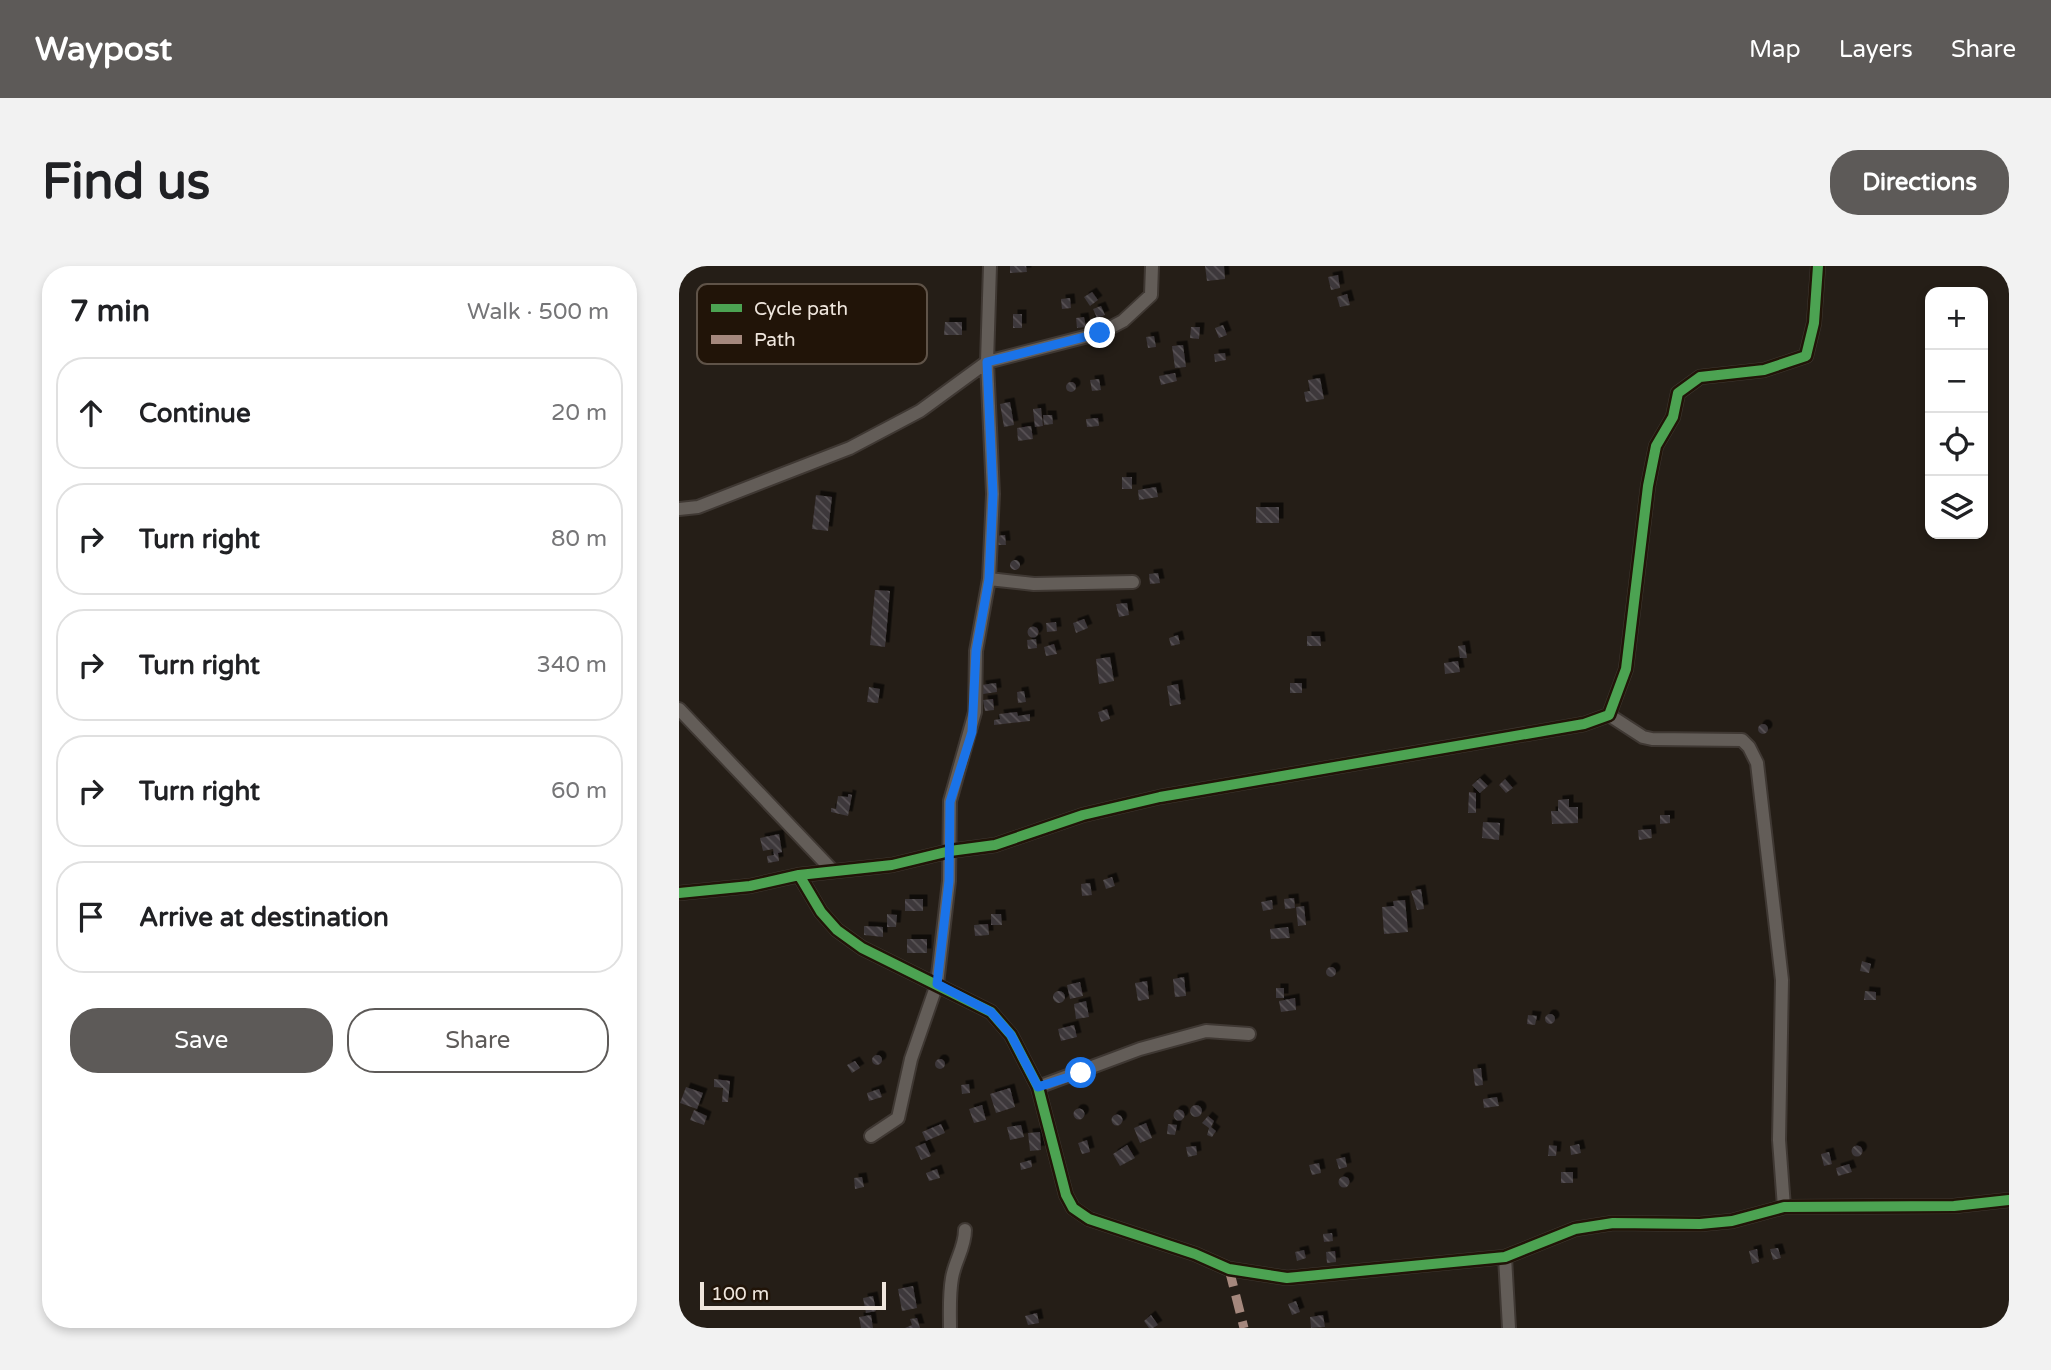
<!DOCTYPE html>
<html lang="en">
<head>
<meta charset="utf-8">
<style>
	:root { --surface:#fff; --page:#f2f2f2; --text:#202124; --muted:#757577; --line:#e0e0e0; --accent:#5d5a58 }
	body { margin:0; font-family:"Varela Round",sans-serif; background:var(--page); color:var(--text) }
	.controls { position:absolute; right:21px; top:21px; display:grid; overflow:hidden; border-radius:14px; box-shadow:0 4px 10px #0003 }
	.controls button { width:63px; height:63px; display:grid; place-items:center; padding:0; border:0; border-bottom:2px solid var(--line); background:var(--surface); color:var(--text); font:35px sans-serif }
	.scale { position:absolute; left:21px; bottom:18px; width:186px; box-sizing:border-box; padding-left:7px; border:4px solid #efe6dd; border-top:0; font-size:19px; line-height:24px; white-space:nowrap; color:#efe6dd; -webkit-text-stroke:5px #211408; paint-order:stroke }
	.stop { position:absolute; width:21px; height:21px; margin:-16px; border:5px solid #1a73e8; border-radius:50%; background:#fff }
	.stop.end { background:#1a73e8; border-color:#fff; box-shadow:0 2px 7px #0008 }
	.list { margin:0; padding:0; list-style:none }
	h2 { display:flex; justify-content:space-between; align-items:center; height:91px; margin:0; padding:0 28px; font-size:30px }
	h2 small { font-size:23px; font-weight:400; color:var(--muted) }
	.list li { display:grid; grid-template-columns:46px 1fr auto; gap:21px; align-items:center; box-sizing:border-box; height:112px; margin:0 14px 14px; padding:0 14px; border:2px solid var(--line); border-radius:28px }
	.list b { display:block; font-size:26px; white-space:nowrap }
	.list em { font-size:23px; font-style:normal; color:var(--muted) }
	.actions { display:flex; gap:14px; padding:21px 28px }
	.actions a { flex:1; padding:16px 0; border:2px solid var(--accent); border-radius:28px; text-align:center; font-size:24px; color:var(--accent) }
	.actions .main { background:var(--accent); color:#fff }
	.icon { flex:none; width:38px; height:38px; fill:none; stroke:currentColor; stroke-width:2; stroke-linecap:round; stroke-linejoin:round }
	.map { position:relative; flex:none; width:1330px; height:1062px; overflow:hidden; border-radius:28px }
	header { display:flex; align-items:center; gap:42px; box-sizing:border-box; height:98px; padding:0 35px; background:var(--accent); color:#fff }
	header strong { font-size:33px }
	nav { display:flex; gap:38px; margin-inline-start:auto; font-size:24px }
	.intro { display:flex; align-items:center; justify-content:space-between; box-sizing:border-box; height:168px; padding:0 42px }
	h1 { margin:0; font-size:49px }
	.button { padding:18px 32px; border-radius:28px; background:var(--accent); color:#fff; font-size:24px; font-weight:700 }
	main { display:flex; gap:42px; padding:0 42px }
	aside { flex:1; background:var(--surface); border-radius:28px; box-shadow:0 4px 10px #0003 }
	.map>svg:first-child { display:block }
	.building { fill:url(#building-back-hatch); filter:url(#shadow) }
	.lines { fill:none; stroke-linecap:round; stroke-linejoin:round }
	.minor-casing { stroke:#3f3833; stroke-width:16 }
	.minor { stroke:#635d58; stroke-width:12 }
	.quiet { stroke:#a5887d; stroke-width:9; stroke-dasharray:18 9; stroke-linecap:butt }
	.cycleway-casing { stroke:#211408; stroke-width:15 }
	.cycleway { stroke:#4ca352; stroke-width:10 }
	.route { stroke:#1a73e8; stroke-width:9 }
	.key { fill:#211408; stroke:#5f5348; stroke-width:2 }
	.key-label { font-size:19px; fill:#efe6dd }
</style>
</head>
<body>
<header>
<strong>Waypost</strong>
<nav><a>Map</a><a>Layers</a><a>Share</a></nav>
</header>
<div class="intro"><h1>Find us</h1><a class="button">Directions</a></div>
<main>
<aside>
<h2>7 min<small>Walk · 500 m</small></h2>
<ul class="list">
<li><svg class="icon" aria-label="ahead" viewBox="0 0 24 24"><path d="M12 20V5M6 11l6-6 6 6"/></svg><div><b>Continue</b></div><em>20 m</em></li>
<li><svg class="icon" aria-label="right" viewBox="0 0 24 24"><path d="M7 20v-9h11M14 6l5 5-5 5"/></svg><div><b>Turn right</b></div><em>80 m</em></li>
<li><svg class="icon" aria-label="right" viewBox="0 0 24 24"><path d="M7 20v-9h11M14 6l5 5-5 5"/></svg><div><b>Turn right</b></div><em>340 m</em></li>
<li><svg class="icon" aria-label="right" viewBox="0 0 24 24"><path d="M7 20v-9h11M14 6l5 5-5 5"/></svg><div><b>Turn right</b></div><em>60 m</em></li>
<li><svg class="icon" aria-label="arrive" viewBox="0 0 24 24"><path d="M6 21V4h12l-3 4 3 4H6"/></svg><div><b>Arrive at destination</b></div></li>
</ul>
<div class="actions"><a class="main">Save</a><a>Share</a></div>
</aside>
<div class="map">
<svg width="1330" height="1062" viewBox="0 0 1330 1062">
	<defs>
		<pattern id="building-back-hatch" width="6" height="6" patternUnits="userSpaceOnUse" patternTransform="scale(1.75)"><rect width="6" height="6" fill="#3d373a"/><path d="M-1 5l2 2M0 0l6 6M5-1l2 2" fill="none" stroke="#595456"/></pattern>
		<filter id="shadow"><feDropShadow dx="4.5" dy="-4.5" stdDeviation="0" flood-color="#0009"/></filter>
	</defs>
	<rect width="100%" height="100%" fill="#251e17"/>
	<!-- building -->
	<path class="building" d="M331 0H347L348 6 331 7Z
		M526 0H545L546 13 528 15Z
		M659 9 661 22 652 24 649 11Z
		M413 26 419 34 411 40 405 31Z
		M668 28 671 39 661 41 658 31Z
		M391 32 392 42 383 43 382 33Z
		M422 40 426 49 418 52V58L413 60 411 53 418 52 414 43Z
		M334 48H343V62H334Z
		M405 51 407 61 398 62 397 52Z
		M266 56H283V69H265Z
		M544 59 548 69 540 72 536 62Z
		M512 61H521L520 73 511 72Z
		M475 70 477 81 469 82 467 71Z
		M504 79 507 101 496 102 493 80Z
		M546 87 547 94 536 96 535 88Z
		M496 107 498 115 482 119 480 110Z
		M641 112 645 133 627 136 625 126 631 125 629 114Z
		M420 113 422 124 413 125 411 114Z
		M387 121a5 5 0 1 1 10 0a5 5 0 1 1-10 0Z
		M331 136 335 159 325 161 321 138Z
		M362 142 364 160 356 161 354 143Z
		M364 149H373L374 158 365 159Z
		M419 152 420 160 408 161 407 153Z
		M352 160 354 173 339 175 338 162Z
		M443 211H453V223H443Z
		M477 221 479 231 460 234 459 224Z
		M137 229 153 231 149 265 133 263Z
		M577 241H600V257H577Z
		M326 269 327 279H318L317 270Z
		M331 299a5 5 0 1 1 10 0a5 5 0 1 1-10 0Z
		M479 307 481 317 471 318 470 308Z
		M196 324 211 325 206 381 191 379Z
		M448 337 450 349 440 351 437 338Z
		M405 353 409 362 397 367 394 357Z
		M377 356 378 365 368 366 367 357Z
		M348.5 366a5.5 5.5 0 1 1 11 0a5.5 5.5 0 1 1-11 0Z
		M499 369 501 378 492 380 490 372Z
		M628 370H641L642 380H628Z
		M357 373 358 382 349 383 348 374Z
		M375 378 378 388 367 390 365 381Z
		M786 379 788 392H781L779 380Z
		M431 391 435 415 420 418 417 393Z
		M779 395 781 406 766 408 765 397Z
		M317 417 318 426 304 428 302 419Z
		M611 417H623V427H611Z
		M499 418 502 438 491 440 488 420Z
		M190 421 201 423 199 437 188 436Z
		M345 425 347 436 339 437 338 426Z
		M314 433 315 444 306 445 304 434Z
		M428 443 431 453 422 456 419 446Z
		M338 446 339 450 351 448V455L315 459V454L321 453 320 448Z
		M1079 463a5 5 0 1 1 10 0a5 5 0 1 1-10 0Z
		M801 512 809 520 801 527 793 519Z
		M826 513 834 522 827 527 820 519Z
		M790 526 797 527V547H789Z
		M169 528 173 529 169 550 152 546V542L157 543 159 530 169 531Z
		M890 533V541H899V557L873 558 872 545H879V534Z
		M981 549H991V557L981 558Z
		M804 556 821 557 820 574 803 572Z
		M972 563 973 572 960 574 959 564Z
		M100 568 103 586 99 587 100 595 89 597 88 590 95 589 94 583 84 585 81 572Z
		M433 611 436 620 427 623 424 614Z
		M411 617 413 629 403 630 402 618Z
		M742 623 745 643 738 644 732 625Z
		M615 632 616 642 606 643 605 633Z
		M226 633H244V645H226Z
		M593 634 594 643 584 645 582 636Z
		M726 634 729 666 705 668 703 641 715 640 714 635Z
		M625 640 627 659 619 660 617 641Z
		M208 648 218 649 217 661H208Z
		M312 648H322L323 659H312Z
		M309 658 310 669 296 670 295 659Z
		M185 660 204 661V671L185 669Z
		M609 661 611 672 592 673 591 663Z
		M228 673H248V687H228Z
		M1183 695 1192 698 1190 707 1181 705Z
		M647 706a5 5 0 1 1 10 0a5 5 0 1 1-10 0Z
		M505 711 507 730 496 731 494 713Z
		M468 715 470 733 459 735 456 717Z
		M401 716 404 730 391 733 388 719Z
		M597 722H605V732H597Z
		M1186 725 1197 726V734H1185Z
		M374 731a6 6 0 1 1 12 0a6 6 0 1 1-12 0Z
		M616 732 617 744 602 746 600 735Z
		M407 735 410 751 397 753 395 738Z
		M866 753a5 5 0 1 1 10 0a5 5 0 1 1-10 0Z
		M849 749 858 750 856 759 848 758Z
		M395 759 398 771 382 775 379 763Z
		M193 794a5 5 0 1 1 10 0a5 5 0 1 1-10 0Z
		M256 798a5 5 0 1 1 10 0a5 5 0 1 1-10 0Z
		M176 795 181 802 173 807 168 799Z
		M802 802 804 819 796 820 794 803Z
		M35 813 51 815 49 836H43L44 822 35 821Z
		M290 818 291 827 283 828 282 819Z
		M7 821 24 827 18 843 1 837Z
		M331 822 336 841 317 847 311 828Z
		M200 823 203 831 190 835 188 827Z
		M818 831 820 840 805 842 804 833Z
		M303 839 307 854 295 857 290 843Z
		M511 845a6 6 0 1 1 12 0a6 6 0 1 1-12 0Z
		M394.5 848a5.5 5.5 0 1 1 11 0a5.5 5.5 0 1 1-11 0Z
		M494.5 849a5.5 5.5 0 1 1 11 0a5.5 5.5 0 1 1-11 0Z
		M15 844 28 850 25 859 11 854Z
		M432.5 854a5.5 5.5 0 1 1 11 0a5.5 5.5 0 1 1-11 0Z
		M529 850 535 855 532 861 537 865 533 871 528 869 530 862 523 857Z
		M467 857 473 872 461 877 455 862Z
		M262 858 266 867 247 875 243 866Z
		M489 858 498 859 496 869 488 868Z
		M342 859 345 871 331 874 328 861Z
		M361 866 362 884 351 885 349 867Z
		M408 874 411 886 403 888 399 877Z
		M246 877 252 890 242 894 236 881Z
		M900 878 902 887 892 889 891 880Z
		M448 879 456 892 441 900 434 888Z
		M870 879 878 880 877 890H869Z
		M1172.5 885a5.5 5.5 0 1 1 11 0a5.5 5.5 0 1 1-11 0Z
		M517 880 518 889 509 891 507 881Z
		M1150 886 1153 898 1145 900 1142 888Z
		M666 891 668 901 660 903 657 893Z
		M352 894 353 901 342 904 341 897Z
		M640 897 642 907 633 909 630 899Z
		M1170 898 1173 906 1159 910 1157 902Z
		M258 903 261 912 250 915 247 907Z
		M882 906H894V917H882Z
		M659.5 916a5.5 5.5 0 1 1 11 0a5.5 5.5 0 1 1-11 0Z
		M183 911 185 921 176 923 175 912Z
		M653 967 654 975 645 976 644 968Z
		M1099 982 1102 992 1094 994 1091 983Z
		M1078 983 1080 996 1073 998 1070 985Z
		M625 984 627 992 618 995 616 986Z
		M656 985 657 996 648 997 647 986Z
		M234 1020 238 1042 223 1045 219 1023Z
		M194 1030 197 1045 187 1047 184 1032Z
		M617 1035 621 1046 613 1049 609 1038Z
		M358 1047 360 1057 349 1059 346 1050Z
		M192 1049 194 1062H182L180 1051Z
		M472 1049 479 1059 474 1062H470L465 1055Z
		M644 1049 646 1061 632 1062 631 1051Z
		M238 1052 241 1062H226L233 1059 231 1053Z"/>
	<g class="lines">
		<defs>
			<path id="minor" d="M0 243 19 241 171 182 241 145 308 96 421 67 444 55 472 29 473 0
				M310 313 355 318 454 316
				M0 443 154 605
				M930 449 964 471 973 473 1063 474 1070 481 1078 497 1103 714 1100 874 1105 941
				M120 609 142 646 158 664 183 682 312 746 332 769 359 821 387 929 394 942 410 953 516 988 550 1003 608 1012 826 991 896 963 934 957 1021 958 1053 955 1105 941 1275 940 1330 934
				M0 627 71 620 120 609 213 599 271 585 316 579 404 549 481 531 905 458 930 449 947 403 969 220 977 180 994 151 999 127 1021 111 1085 104 1127 90 1135 57 1139 0
				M359 821 461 783 527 765 570 768
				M192 870 219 852 232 793 258 718 270 615 271 535 296 446 297 385 310 313 314 228 308 96 311 0
				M826 991 830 1062
				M271 1062C271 1045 270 1029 273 1012 276 994 286 982 286 964"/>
		</defs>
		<!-- minor casing -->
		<use href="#minor" class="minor-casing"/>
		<!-- minor -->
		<use href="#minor" class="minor"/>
		<!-- quiet -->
		<path class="quiet" d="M550 1003 565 1062"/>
		<defs>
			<path id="cycleway" d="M120 609 142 646 158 664 183 682 312 746 332 769 359 821 387 929 394 942 410 953 516 988 550 1003 608 1012 826 991 896 963 934 957 1021 958 1053 955 1105 941 1275 940 1330 934
				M0 627 71 620 120 609 213 599 271 585 316 579 404 549 481 531 905 458 930 449 947 403 969 220 977 180 994 151 999 127 1021 111 1085 104 1127 90 1135 57 1139 0"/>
		</defs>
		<!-- cycleway casing -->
		<use href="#cycleway" class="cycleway-casing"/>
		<!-- cycleway -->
		<use href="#cycleway" class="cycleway"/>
	</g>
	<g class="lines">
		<!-- route -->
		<path class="route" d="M402 807 359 821 332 769 312 746 258 718 270 615 271 536 293 466 297 385 310 313 314 228 308 96 421 67"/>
	</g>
	<!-- legend -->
	<rect x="18" y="18" width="230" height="80" rx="10" class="key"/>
	<rect x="32" y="38" width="31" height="8" fill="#4ca352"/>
	<rect x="32" y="69" width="31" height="9" fill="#a5887d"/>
	<g class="key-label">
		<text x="75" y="49">Cycle path</text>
		<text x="75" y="80">Path</text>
	</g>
</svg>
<div class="controls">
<button>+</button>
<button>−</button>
<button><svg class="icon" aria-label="locate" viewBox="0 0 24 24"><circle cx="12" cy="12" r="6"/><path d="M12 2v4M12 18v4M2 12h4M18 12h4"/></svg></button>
<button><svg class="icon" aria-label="layers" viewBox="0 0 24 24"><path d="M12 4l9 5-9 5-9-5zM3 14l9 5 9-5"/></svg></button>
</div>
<div class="scale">100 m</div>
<div class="stop" style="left:402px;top:807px"></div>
<div class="stop end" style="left:421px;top:67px"></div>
</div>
</main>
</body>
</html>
